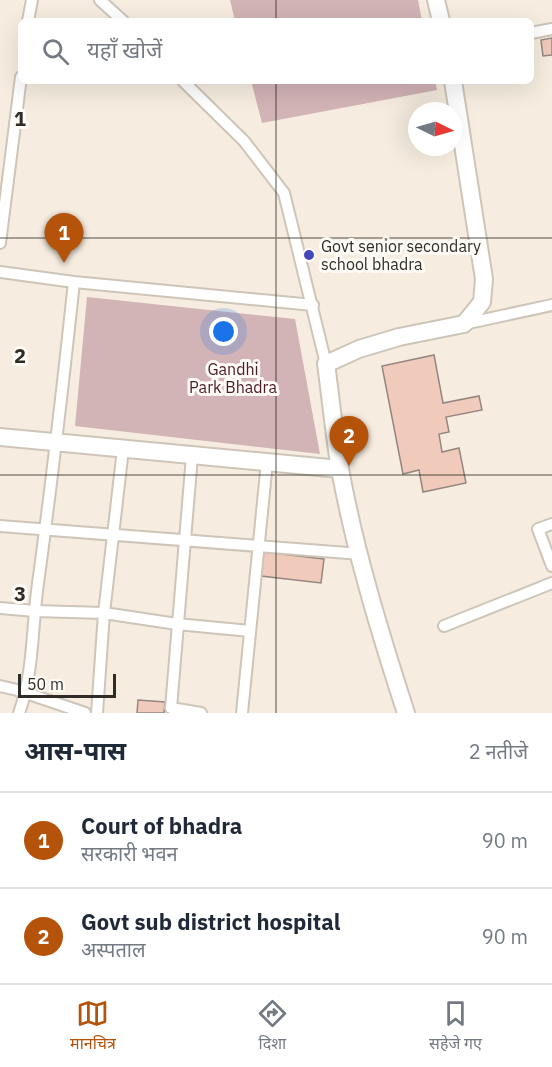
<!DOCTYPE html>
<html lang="hi">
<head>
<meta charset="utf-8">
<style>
	:root { --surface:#fff; --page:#f6f6f7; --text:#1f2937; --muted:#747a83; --line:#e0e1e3; --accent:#b45309 }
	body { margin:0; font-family:"IBM Plex Sans","Noto Sans Devanagari",sans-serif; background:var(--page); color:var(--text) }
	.compass { position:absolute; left:408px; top:102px; width:54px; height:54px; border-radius:50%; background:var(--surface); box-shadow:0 6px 24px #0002; rotate:95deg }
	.scale { position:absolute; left:18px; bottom:15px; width:98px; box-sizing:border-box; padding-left:6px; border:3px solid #2f2b27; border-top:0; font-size:16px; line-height:21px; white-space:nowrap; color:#2f2b27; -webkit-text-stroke:4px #fffbf6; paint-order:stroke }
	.you { position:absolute; left:224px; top:332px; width:21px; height:21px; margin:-15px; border:4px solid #fff; border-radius:50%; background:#1a73e8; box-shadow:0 0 0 9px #1a73e833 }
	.badge { display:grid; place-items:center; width:39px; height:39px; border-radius:50%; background:var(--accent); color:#fff; font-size:20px; font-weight:700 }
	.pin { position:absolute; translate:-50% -50px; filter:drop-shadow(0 2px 3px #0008) }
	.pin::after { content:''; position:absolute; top:32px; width:21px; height:18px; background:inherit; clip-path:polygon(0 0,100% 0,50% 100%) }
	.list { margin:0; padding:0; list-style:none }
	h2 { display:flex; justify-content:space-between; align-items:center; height:78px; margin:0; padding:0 24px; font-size:26px }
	h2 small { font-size:20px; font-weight:400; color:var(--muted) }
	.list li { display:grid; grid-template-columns:39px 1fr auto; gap:18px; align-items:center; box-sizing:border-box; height:96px; padding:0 24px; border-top:2px solid var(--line) }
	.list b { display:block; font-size:22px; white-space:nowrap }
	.list p { margin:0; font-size:20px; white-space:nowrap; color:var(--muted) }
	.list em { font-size:20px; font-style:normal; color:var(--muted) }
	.icon { flex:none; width:33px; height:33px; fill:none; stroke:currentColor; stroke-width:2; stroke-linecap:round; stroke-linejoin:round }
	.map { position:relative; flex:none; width:552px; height:713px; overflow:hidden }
	.search { position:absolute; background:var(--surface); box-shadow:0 6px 24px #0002; left:18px; right:18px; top:18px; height:66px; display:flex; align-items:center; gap:15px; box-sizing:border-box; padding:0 21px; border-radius:9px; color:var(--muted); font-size:22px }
	.sheet { height:270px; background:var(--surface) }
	nav { display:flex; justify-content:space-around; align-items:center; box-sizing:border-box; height:84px; border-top:2px solid var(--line); background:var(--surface); font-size:16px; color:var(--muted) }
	nav a { display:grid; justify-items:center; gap:3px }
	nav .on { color:var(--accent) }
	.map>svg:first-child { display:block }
	.green { fill:#d2b3b6 }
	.building { fill:#f0cbbc; stroke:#958680; stroke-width:1.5 }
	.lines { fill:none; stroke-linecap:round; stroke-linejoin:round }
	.minor-casing { stroke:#cec5b9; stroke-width:14 }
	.primary-casing { stroke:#cec5b9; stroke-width:20 }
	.minor { stroke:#fff; stroke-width:10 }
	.primary { stroke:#fff; stroke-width:16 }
	.grid { fill:none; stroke:#2f2b27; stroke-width:1.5; stroke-opacity:0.55 }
	.poi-dot { fill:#4446bb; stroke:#fffbf6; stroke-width:2 }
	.labels { text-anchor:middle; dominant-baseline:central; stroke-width:6; stroke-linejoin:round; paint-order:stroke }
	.poi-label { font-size:16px; fill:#2f2b27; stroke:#fffbf6; text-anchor:start }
	.park-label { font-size:16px; fill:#4d1a24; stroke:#fffbf6 }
	.grid-label { font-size:20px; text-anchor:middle; font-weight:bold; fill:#2f2b27; stroke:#fffbf6; stroke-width:6; stroke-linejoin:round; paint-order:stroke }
</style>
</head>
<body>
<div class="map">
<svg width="552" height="713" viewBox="0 0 552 713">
	<rect width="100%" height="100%" fill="#f6ede0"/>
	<!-- green -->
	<path class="green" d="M230 0H418L422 21H235Z
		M251 81H435L437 90 262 123Z
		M87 297 295 319 320 454 75 426Z"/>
	<!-- building -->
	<path class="building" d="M552 38V55L543 56 541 40Z
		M434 355 443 403 479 396 482 410 446 417 449 432 439 434 442 452 459 448 466 483 423 492 419 470 403 474 382 366Z
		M264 552 324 559 321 583 261 576Z
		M138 700 165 702 164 713H137Z"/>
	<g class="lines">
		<defs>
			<path id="minor" d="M100 0 123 21
				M28 21 32 0
				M531 33 552 29
				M183 81 244 141 284 193 326 364
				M0 243 21 77
				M0 272 74 282 313 305
				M464 324 552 305
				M192 456 171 708 201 713
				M552 524 538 529 552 566
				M0 526 361 554
				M0 608 35 611 104 613 177 624 250 631
				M444 626 552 583
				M0 686 17 690 85 713
				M19 713C33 675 32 632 37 591 51 488 63 385 74 282
				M97 713 104 613 123 449
				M242 713 267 462"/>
			<path id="primary" d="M436 0 441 21
				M0 437 340 469
				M406 713C380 633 355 551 340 469 334 434 331 399 326 364L359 349 399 337 464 324 482 302 484 279 453 81"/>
		</defs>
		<!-- minor casing -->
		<use href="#minor" class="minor-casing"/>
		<!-- primary casing -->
		<use href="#primary" class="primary-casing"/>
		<!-- minor -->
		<use href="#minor" class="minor"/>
		<!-- primary -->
		<use href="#primary" class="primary"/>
	</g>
	<!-- grid -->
	<path class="grid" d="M276 0V21M276 81V713M0 238H552M0 475H552"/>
	<!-- markers -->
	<circle class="poi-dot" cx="309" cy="255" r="6"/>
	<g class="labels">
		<!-- poi labels -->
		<g class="poi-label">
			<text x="321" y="246">Govt senior secondary<tspan x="321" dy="18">school bhadra</tspan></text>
		</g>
		<!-- park labels -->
		<g class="park-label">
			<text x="233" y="369">Gandhi<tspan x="233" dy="18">Park Bhadra</tspan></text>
		</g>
	</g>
	<g class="grid-label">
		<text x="20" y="126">1</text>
		<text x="20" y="363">2</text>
		<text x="20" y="601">3</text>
	</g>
</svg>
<svg class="compass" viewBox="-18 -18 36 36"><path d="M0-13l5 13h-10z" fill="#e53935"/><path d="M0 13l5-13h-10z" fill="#747a83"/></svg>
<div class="scale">50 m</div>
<div class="you"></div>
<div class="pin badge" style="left:64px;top:263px">1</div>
<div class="pin badge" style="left:349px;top:466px">2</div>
<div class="search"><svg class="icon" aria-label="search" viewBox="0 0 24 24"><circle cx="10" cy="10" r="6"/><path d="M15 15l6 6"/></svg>यहाँ खोजें</div>
</div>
<section class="sheet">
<h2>आस-पास<small>2 नतीजे</small></h2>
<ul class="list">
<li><span class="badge">1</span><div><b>Court of bhadra</b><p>सरकारी भवन</p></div><em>90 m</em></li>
<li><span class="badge">2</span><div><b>Govt sub district hospital</b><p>अस्पताल</p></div><em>90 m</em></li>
</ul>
</section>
<nav>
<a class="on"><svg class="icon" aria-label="map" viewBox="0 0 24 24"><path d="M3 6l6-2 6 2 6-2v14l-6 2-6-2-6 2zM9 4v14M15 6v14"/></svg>मानचित्र</a>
<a><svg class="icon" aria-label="directions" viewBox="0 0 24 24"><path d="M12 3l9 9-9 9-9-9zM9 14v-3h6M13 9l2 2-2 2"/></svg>दिशा</a>
<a><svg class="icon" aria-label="saved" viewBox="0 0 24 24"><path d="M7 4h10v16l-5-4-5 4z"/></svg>सहेजे गए</a>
</nav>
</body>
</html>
